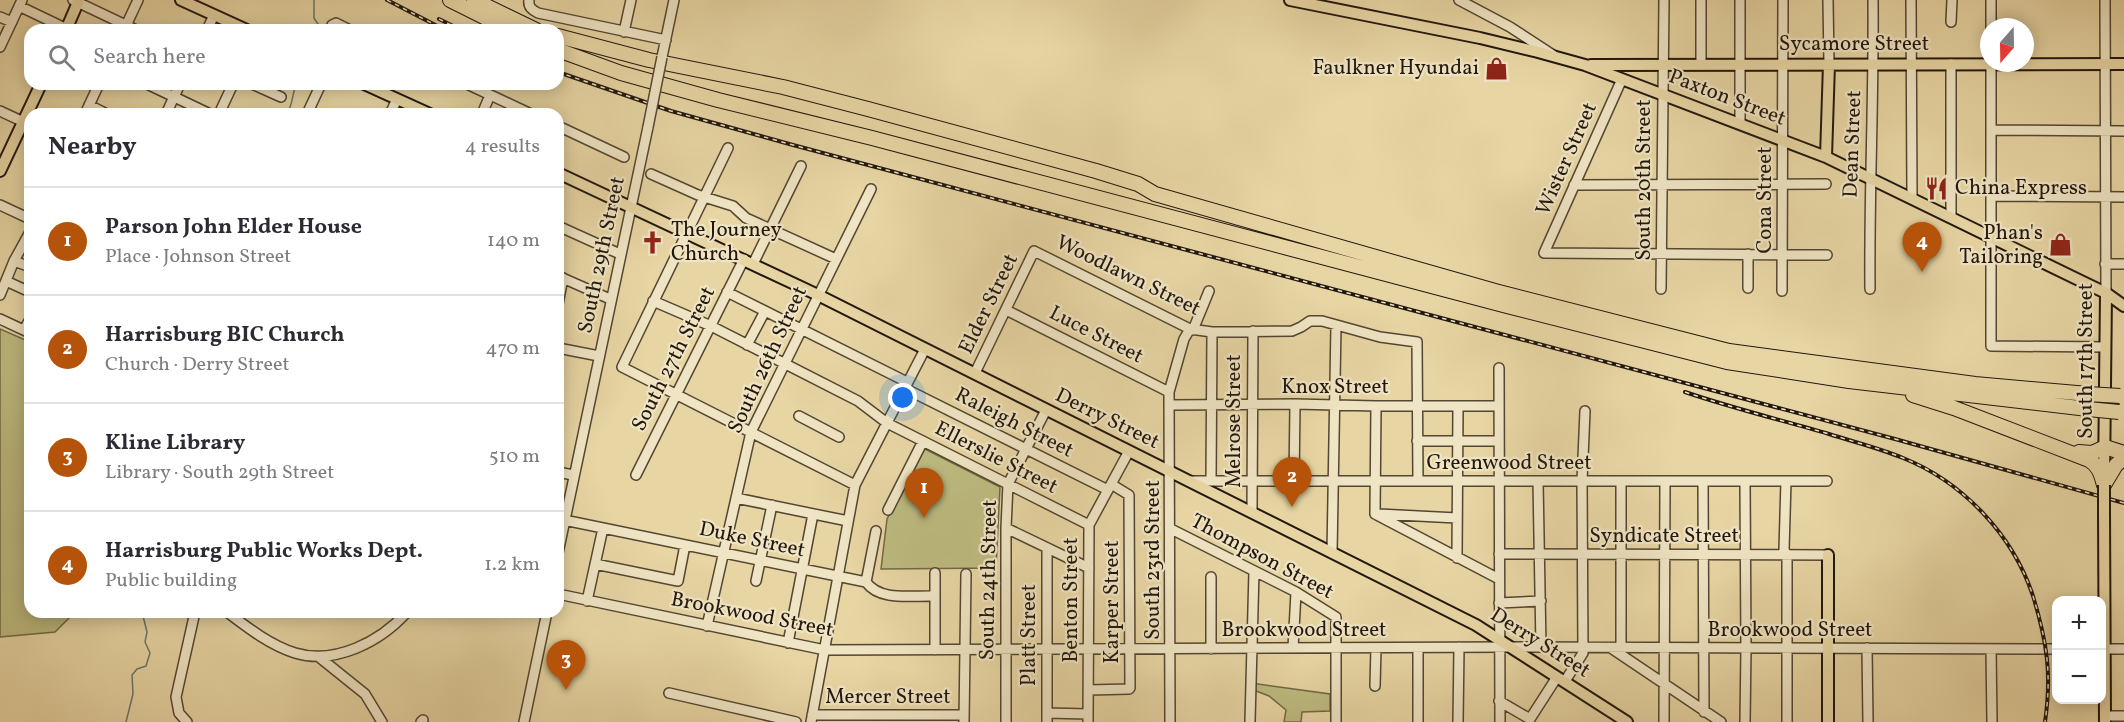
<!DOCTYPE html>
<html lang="en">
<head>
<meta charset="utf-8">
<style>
	:root { --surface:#fff; --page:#f7f7f7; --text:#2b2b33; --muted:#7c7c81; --line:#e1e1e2; --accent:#b45309 }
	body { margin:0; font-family:Vollkorn,serif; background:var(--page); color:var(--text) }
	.controls { position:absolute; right:18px; bottom:18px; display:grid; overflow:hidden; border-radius:12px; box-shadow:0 3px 15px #0003 }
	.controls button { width:54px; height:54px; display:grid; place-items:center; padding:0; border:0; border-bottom:2px solid var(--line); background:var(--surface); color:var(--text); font:30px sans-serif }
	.compass { position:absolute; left:1980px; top:18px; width:54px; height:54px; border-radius:50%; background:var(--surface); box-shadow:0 3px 15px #0003; rotate:200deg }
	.you { position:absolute; left:903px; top:398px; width:21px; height:21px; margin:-15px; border:4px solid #fff; border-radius:50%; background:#1a73e8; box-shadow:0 0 0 9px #1a73e833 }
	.badge { display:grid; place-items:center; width:39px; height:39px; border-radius:50%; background:var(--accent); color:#fff; font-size:20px; font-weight:700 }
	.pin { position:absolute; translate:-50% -50px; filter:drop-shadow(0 2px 3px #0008) }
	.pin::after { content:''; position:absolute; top:32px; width:21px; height:18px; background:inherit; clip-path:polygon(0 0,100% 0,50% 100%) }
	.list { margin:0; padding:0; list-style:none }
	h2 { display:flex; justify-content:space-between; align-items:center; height:78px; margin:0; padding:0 24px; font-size:26px }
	h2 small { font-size:20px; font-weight:400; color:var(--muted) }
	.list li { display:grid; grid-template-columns:39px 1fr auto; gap:18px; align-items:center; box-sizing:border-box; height:108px; padding:0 24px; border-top:2px solid var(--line) }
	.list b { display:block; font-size:22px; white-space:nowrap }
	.list p { margin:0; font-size:20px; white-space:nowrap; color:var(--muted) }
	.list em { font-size:20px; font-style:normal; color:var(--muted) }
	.icon { flex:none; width:33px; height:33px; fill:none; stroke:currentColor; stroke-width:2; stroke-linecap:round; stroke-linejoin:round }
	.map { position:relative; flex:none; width:2124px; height:722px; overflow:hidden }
	.search { position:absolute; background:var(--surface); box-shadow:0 3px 15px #0003; left:24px; top:24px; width:540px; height:66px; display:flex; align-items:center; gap:15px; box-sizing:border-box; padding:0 21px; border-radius:18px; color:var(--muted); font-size:22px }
	.panel { position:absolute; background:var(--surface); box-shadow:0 3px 15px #0003; left:24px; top:108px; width:540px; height:510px; border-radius:18px }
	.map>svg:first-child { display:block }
	.green { fill:#bdbb80; stroke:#706946; stroke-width:1.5 }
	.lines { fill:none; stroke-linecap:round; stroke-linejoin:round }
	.stream { stroke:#68786c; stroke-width:1.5 }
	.minor-casing { stroke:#534632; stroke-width:12 }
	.major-casing { stroke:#22170d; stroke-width:14 }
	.highway-casing { stroke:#22170d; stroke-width:16 }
	.minor { stroke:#efe4c3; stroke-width:9 }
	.major { stroke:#e7d5a3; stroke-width:10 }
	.highway { stroke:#e7d5a3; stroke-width:14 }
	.rail-casing { stroke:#22170d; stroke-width:4 }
	.rail { stroke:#efe4c3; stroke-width:1.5; stroke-dasharray:4.5; stroke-linecap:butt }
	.minor-bridge-casing { stroke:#534632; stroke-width:12; stroke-linecap:butt }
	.major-bridge-casing { stroke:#22170d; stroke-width:14; stroke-linecap:butt }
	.highway-bridge-casing { stroke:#22170d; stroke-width:16; stroke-linecap:butt }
	.minor-bridge { stroke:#efe4c3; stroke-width:9 }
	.major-bridge { stroke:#e7d5a3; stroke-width:10 }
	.highway-bridge { stroke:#e7d5a3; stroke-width:14 }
	.labels { text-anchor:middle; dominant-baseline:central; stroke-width:4.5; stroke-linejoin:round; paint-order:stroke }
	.street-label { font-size:21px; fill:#22170d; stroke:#efe4c3 }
	.poi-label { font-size:21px; fill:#22170d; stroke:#efe4c3; text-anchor:end }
</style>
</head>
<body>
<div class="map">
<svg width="2124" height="722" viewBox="0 0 2124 722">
	<rect width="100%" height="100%" fill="#e7d5a3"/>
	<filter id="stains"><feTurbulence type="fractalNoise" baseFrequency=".00333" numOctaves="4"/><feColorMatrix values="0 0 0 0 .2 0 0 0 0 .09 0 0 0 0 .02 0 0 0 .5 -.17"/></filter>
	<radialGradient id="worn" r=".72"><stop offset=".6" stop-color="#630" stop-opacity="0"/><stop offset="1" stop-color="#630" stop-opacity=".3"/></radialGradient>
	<!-- green -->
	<path class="green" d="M0 329 30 342V612H75L55 632 0 637Z
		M923 448 1000 487 996 568 881 569 887 519Z
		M1251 683 1330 694V711L1302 712 1301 722H1284L1286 710 1269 696 1251 689Z"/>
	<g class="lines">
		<!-- stream -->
		<path class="stream" d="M314 0V18L322 30
			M286 114C294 105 291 94 297 84
			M126 722 133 694 132 675 137 669 146 666 150 653 145 642 147 632 142 612"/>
		<defs>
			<path id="minor" d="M73 0 136 30
				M529 0C528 7 532 10 538 13L666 40
				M1459 0 1510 27 1553 55
				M1701 0V64
				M1740 0V123
				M1828 0 1829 64
				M1911 0 1912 197
				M1991 0V27
				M2105 0 2106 293
				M19 6 69 30
				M0 17 12 22
				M1951 22 1952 0
				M124 30 138 0
				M207 30 214 15
				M332 30V25L336 23 350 30
				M624 32 631 0
				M0 47 22 0
				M662 57 674 0
				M1991 63V346L2105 347
				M1951 64V217
				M1622 79 1544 253 1827 255
				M147 84 210 114
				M252 84 281 97
				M467 84 531 114
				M89 105 107 114
				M0 111 30 125
				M85 114 99 84
				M166 114 180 84
				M219 114 233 84
				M307 114 321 84
				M390 114 397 99
				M482 114 490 95
				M558 126 624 157
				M1991 130 2124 131
				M728 148 622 367 855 485
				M651 174 698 195 733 206 746 218 836 259
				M1574 185 1826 184
				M1991 196 2124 197
				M0 205 30 219
				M558 226 620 254
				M1748 254V288
				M14 261 30 267
				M753 264 801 166
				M2105 264H2124
				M558 276 610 299
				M6 281 30 292
				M1661 289 1664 0
				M1870 289C1869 193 1874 96 1873 0
				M1782 291 1783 0
				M727 292 907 382
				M0 295 14 261 30 232
				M653 301 711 326 858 401 887 423 1089 525
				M558 304 563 278
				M1006 310 1169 392
				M0 319 30 333
				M24 330 30 319
				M1193 330 1209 291
				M747 345 765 311
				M558 348 599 356
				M1499 368 1500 722
				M975 373 1034 251 1190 329 1212 332 1292 331 1301 327 1310 321H1322L1380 337 1417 342 1418 481
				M904 388 1108 490
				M1171 405 1295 404 1376 406H1499
				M799 416 839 437
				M1417 441H1499
				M558 472 573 475
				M636 475 744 259
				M1191 481H1827
				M1211 481 1212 332
				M1294 481 1295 404
				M1538 481 1541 647
				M1621 481V648
				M1703 481 1704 712
				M1786 481 1784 550 1787 555V722
				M736 498 848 521
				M888 510 923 441
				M1252 511 1253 331
				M1375 514 1499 579
				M1375 514 1376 406
				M1379 514 1457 518
				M558 517 564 520 866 582C880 602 913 595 935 596
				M1006 528 1089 568
				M1171 529 1296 592 1336 617V722
				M558 553 648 127
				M1332 553 1336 325
				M1499 554 1828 555
				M1457 558 1458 406
				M595 564 678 581 685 545
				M756 581 772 505
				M866 582 876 531
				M558 594 825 650 1511 647 2056 649
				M587 601 603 528
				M1499 603 1541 601
				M227 612C248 628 270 645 295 653 335 665 380 642 407 612
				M707 626 751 432 871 189
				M788 643 813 514
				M1293 648 1296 592
				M1611 648 1721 722
				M1867 648 1868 722
				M1211 649V577
				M1991 649 1992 722
				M2102 649H2124
				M935 650V573
				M319 657 365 694 382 722
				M1565 681 1583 653 1582 481 1585 411
				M1375 686 1376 648
				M1089 690 1129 689 1130 688 1129 495 1111 484
				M669 693 796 722
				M1499 701 1530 719 1557 677
				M1047 713 1088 714
				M812 715H964
				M2105 716H2124
				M1250 721 1254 571
				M187 722 179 713 176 697 195 612
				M421 722 423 720
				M524 722 547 612
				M811 722 855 485 925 349
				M964 722 966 574
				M1006 722V528L1008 484 1046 410
				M1047 722V549
				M1088 722 1089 525 1129 451
				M1170 722 1169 392 1184 339 1190 329
				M1418 722V648
				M1458 722 1459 647
				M1664 722 1665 481
				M1745 722 1746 648 1745 481"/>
			<path id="major" d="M181 0 247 30
				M1290 0 1480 38 1538 52 1585 65 1826 157 2083 282 2106 293 2124 306
				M66 30 79 0
				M1591 65 2124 64
				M364 84 430 114
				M1826 157 1829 64
				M0 171 41 84
				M558 173 818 295 1476 625 1627 722
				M2104 479 2106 293
				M2104 512 2105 722
				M1828 722V555"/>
			<path id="highway" d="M450 0 510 30
				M474 0 536 30
				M558 36 649 60 783 87 868 109 1096 171 1138 184 1155 194 1495 291 1729 351 1975 384 2088 394
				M558 50 621 73 718 100 872 138 1507 306 1727 362 1849 381 2088 409
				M1913 395 1954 408 2089 460C2099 466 2101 474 2104 485
				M2079 452 2092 453 2105 447 2124 453
				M2104 485 2116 465 2124 458"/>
		</defs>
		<!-- minor casing -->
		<use href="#minor" class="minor-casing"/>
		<!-- major casing -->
		<use href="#major" class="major-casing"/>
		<!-- highway casing -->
		<use href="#highway" class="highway-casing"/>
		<!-- minor -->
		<use href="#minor" class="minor"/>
		<!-- major -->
		<use href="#major" class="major"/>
		<!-- highway -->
		<use href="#highway" class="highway"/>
		<defs>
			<path id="rail" d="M387 0 445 30
				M439 19 461 30
				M558 72 671 111 793 145 1895 439 2124 503
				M1685 392C1732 408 1781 420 1829 434 1854 442 1879 448 1903 458 1963 482 2013 535 2033 596 2047 642 2052 674 2045 722"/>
		</defs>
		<!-- rail casing -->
		<use href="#rail" class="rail-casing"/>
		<!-- rail -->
		<use href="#rail" class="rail"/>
		<defs>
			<path id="minor-bridge" d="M648 127 662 57"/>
			<path id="major-bridge" d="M2104 512V485"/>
			<path id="highway-bridge" d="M2088 394 2120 396
				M2088 409 2119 412"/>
		</defs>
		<!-- minor-bridge casing -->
		<use href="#minor-bridge" class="minor-bridge-casing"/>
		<!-- major-bridge casing -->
		<use href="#major-bridge" class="major-bridge-casing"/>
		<!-- highway-bridge casing -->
		<use href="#highway-bridge" class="highway-bridge-casing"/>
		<!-- minor-bridge -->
		<use href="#minor-bridge" class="minor-bridge"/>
		<!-- major-bridge -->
		<use href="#major-bridge" class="major-bridge"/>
		<!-- highway-bridge -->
		<use href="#highway-bridge" class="highway-bridge"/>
	</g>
	<!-- icons -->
	<defs>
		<symbol id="shop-bare" viewBox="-9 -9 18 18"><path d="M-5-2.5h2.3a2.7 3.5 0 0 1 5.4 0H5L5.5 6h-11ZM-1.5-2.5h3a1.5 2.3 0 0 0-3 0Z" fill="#8f2418" stroke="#efe4c3" stroke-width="2.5" paint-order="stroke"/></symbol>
		<symbol id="restaurant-bare" viewBox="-9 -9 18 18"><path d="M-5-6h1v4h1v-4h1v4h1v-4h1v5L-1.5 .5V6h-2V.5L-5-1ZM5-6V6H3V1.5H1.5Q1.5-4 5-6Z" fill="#8f2418" stroke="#efe4c3" stroke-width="2.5" paint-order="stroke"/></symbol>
		<symbol id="church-bare" viewBox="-9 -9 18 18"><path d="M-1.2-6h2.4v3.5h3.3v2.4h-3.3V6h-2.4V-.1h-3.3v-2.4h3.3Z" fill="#8f2418" stroke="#efe4c3" stroke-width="2.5" paint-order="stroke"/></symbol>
	</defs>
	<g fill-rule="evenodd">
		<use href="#shop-bare" x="1480" y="52" width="33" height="33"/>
		<use href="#restaurant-bare" x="1920" y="172" width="33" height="33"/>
		<use href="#church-bare" x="636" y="226" width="33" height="33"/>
		<use href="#shop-bare" x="2044" y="228" width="33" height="33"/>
	</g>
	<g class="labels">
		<!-- street labels -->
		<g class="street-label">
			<text x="1854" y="44">Sycamore Street</text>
			<text transform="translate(1727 98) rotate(21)">Paxton Street</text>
			<text transform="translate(1853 144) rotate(-88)">Dean Street</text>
			<text transform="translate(1567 159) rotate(-66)">Wister Street</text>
			<text transform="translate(1644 180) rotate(-90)">South 20th Street</text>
			<text transform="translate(1765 200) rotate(-90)">Cona Street</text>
			<text transform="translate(602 255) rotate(-78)">South 29th Street</text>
			<text transform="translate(1128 276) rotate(26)">Woodlawn Street</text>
			<text transform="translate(989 304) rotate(-64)">Elder Street</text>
			<text transform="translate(1096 335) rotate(27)">Luce Street</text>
			<text transform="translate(674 359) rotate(-63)">South 27th Street</text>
			<text transform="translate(768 360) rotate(-65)">South 26th Street</text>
			<text transform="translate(2086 361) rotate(-90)">South 17th Street</text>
			<text x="1335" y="387">Knox Street</text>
			<text transform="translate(1107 419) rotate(26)">Derry Street</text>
			<text transform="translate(1234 421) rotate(-90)">Melrose Street</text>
			<text transform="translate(1014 423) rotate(27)">Raleigh Street</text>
			<text transform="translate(996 458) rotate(27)">Ellerslie Street</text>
			<text x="1509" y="463">Greenwood Street</text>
			<text x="1664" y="536">Syndicate Street</text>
			<text transform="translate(752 540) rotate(12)">Duke Street</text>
			<text transform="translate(1262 557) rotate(28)">Thompson Street</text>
			<text transform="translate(1153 560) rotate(-90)">South 23rd Street</text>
			<text transform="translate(989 580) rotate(-89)">South 24th Street</text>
			<text transform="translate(1071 600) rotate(-90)">Benton Street</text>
			<text transform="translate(1112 602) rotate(-90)">Karper Street</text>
			<text transform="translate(752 615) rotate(11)">Brookwood Street</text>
			<text x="1304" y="630">Brookwood Street</text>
			<text x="1790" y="630">Brookwood Street</text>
			<text transform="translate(1029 635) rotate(-90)">Platt Street</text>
			<text transform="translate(1540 643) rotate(32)">Derry Street</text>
			<text x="888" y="697">Mercer Street</text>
		</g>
		<!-- poi labels -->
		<g class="poi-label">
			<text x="1479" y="68">Faulkner Hyundai</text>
			<text x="1955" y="188" text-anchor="start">China Express</text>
			<text x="671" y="230" text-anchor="start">The Journey<tspan x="671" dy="24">Church</tspan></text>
			<text x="2043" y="233">Phan's<tspan x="2043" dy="24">Tailoring</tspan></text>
		</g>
	</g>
	<rect width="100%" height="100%" filter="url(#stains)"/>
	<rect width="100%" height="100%" fill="url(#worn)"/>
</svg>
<div class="controls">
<button>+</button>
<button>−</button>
</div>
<svg class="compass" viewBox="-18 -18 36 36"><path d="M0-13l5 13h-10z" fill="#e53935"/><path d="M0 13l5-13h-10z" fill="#7c7c81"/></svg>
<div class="you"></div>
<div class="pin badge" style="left:924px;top:518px">1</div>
<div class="pin badge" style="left:1292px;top:507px">2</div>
<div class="pin badge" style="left:566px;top:690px">3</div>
<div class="pin badge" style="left:1922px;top:272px">4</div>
<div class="search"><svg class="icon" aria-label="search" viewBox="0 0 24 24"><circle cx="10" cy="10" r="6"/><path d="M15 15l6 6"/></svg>Search here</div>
<section class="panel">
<h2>Nearby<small>4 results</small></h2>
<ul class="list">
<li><span class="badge">1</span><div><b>Parson John Elder House</b><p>Place · Johnson Street</p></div><em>140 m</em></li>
<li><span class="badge">2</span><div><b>Harrisburg BIC Church</b><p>Church · Derry Street</p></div><em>470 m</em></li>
<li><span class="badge">3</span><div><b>Kline Library</b><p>Library · South 29th Street</p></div><em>510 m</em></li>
<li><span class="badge">4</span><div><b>Harrisburg Public Works Dept.</b><p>Public building</p></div><em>1.2 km</em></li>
</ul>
</section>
</div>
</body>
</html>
